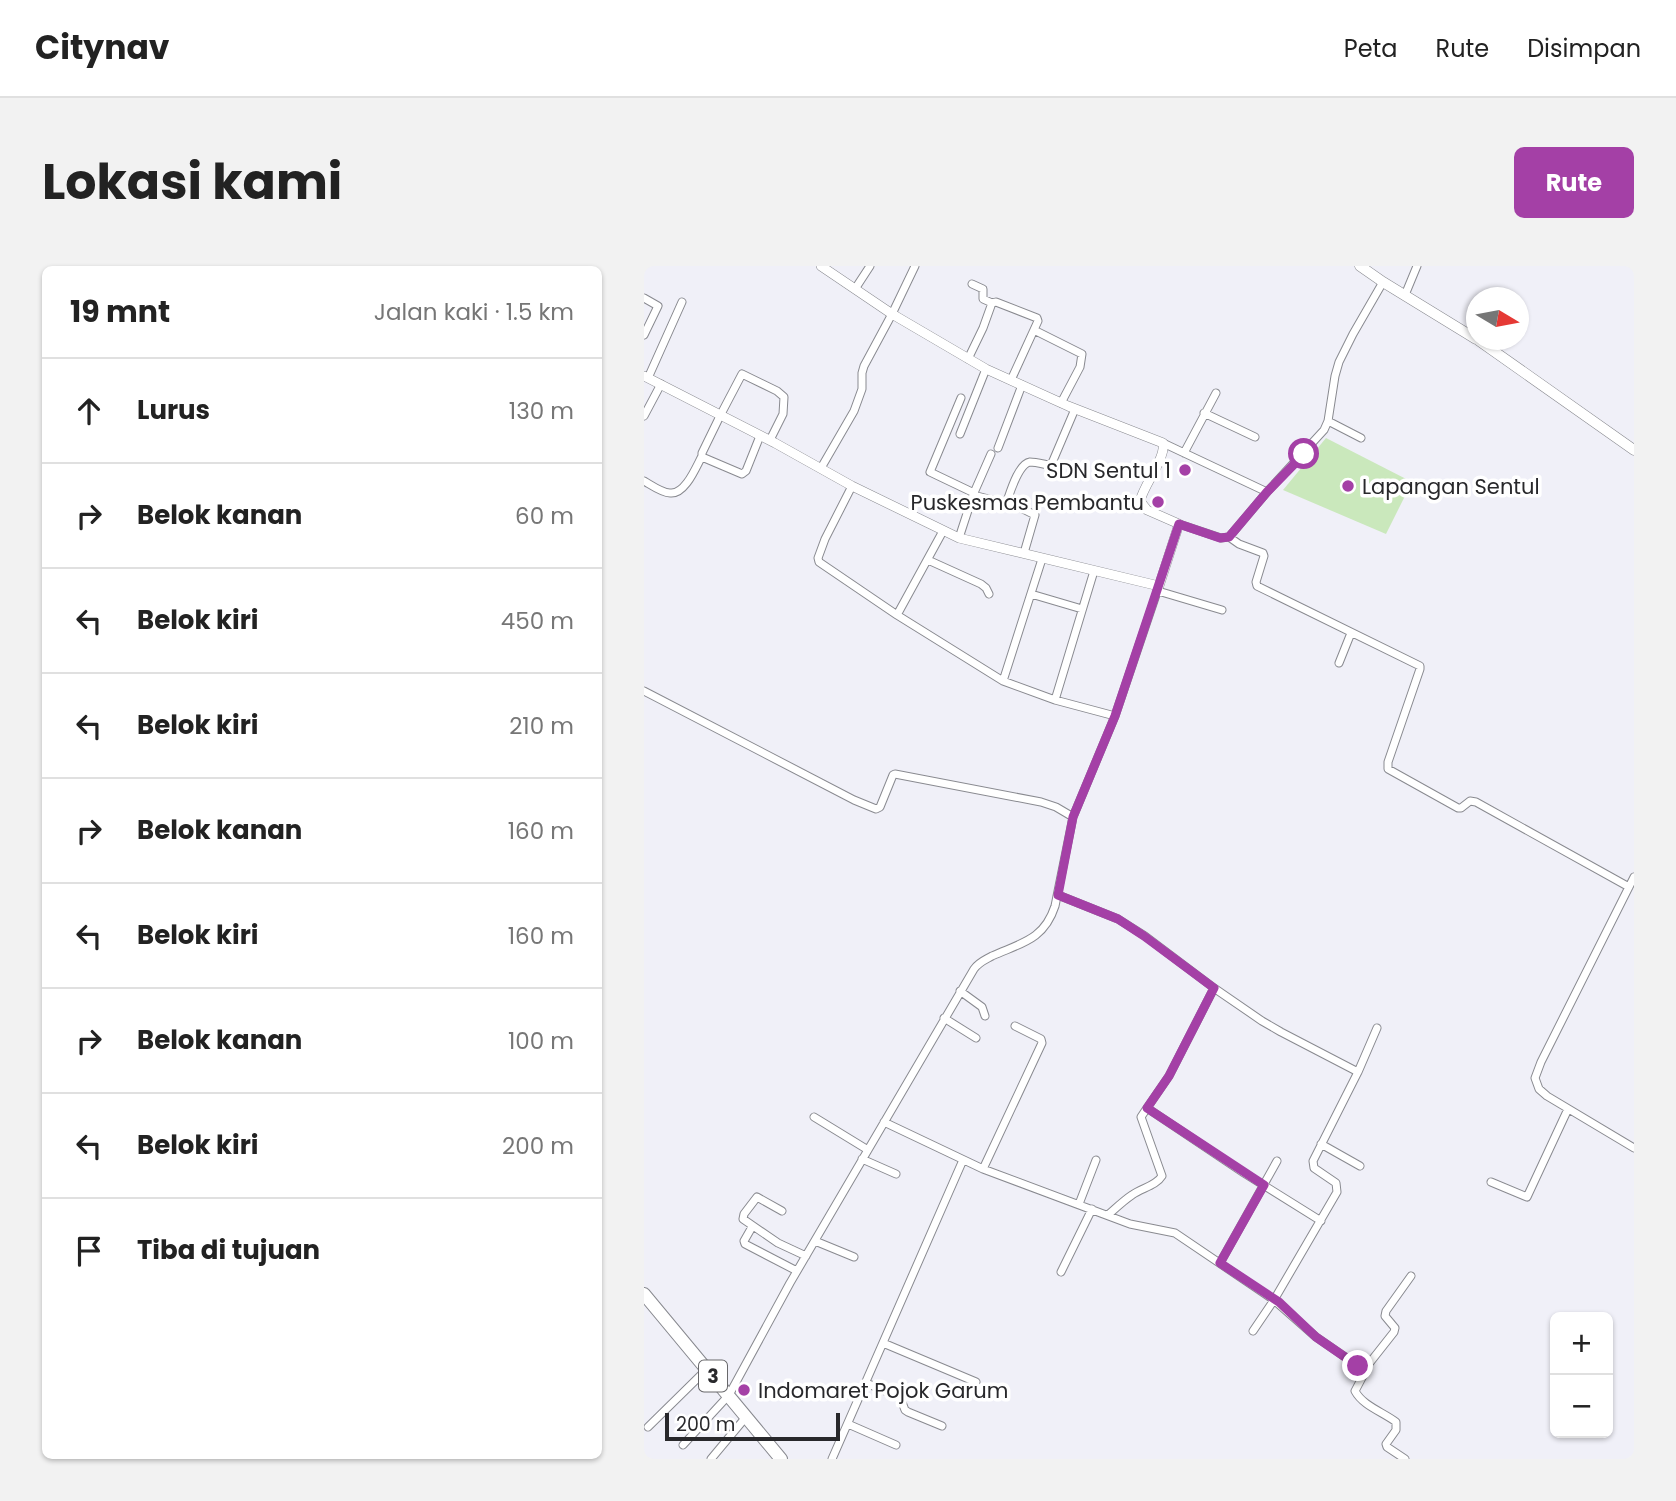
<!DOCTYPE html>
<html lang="id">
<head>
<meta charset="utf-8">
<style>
	:root { --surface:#fff; --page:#f2f2f2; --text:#222; --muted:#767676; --line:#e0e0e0; --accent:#a440a6 }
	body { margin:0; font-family:Poppins,sans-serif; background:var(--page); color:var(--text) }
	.controls { position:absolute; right:21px; bottom:21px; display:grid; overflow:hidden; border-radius:10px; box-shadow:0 2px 5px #0004 }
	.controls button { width:63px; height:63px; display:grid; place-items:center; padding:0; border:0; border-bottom:2px solid var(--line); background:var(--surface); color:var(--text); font:35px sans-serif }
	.compass { position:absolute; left:822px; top:21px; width:63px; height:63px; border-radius:50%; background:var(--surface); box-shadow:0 2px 5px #0004; rotate:100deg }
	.scale { position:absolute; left:21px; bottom:18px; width:175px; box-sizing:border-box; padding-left:7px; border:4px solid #28282b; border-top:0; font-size:19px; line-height:24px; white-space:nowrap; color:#28282b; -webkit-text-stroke:5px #fff; paint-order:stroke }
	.stop { position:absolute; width:21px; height:21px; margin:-16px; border:5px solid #a440a6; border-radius:50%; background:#fff }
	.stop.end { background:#a440a6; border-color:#fff; box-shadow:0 2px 7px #0008 }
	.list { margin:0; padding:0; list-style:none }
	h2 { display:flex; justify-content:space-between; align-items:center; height:91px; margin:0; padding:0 28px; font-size:30px }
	h2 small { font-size:23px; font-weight:400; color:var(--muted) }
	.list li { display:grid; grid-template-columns:46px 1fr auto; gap:21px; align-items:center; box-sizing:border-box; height:105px; padding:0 28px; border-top:2px solid var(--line) }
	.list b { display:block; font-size:26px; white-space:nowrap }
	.list em { font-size:23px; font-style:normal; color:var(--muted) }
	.icon { flex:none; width:38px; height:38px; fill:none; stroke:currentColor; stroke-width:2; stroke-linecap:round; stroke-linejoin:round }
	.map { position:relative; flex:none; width:990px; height:1193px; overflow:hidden; border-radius:10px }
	header { display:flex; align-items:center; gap:42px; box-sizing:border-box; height:98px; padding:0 35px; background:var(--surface); border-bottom:2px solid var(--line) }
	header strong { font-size:33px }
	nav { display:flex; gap:38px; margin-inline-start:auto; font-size:24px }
	.intro { display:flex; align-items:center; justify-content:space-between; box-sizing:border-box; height:168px; padding:0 42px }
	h1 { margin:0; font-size:49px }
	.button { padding:18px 32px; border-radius:10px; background:var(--accent); color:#fff; font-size:24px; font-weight:700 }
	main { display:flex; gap:42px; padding:0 42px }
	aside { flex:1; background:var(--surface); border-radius:10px; box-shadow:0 2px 5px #0004 }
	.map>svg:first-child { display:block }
	.green { fill:#cae8bc }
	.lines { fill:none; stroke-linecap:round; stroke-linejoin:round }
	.minor-casing { stroke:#898a90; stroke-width:9 }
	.tertiary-casing { stroke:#898a90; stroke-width:10 }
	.secondary-casing { stroke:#898a90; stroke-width:11 }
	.trunk-casing { stroke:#898a90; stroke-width:14 }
	.minor { stroke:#fff; stroke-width:7 }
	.tertiary { stroke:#fff; stroke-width:9 }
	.secondary { stroke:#fff; stroke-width:10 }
	.trunk { stroke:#fff; stroke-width:12 }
	.route { stroke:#a440a6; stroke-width:9 }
	.poi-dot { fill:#a440a6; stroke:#fff; stroke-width:2.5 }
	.labels { text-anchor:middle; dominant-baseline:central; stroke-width:7; stroke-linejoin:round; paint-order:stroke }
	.shield { fill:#fff; stroke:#68686b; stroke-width:2 }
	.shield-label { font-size:19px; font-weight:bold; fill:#28282b }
	.poi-label { font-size:21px; fill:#28282b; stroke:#fff; text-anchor:end }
</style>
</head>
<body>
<header>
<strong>Citynav</strong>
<nav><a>Peta</a><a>Rute</a><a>Disimpan</a></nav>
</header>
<div class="intro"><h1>Lokasi kami</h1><a class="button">Rute</a></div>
<main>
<aside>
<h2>19 mnt<small>Jalan kaki · 1.5 km</small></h2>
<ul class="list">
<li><svg class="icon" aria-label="ahead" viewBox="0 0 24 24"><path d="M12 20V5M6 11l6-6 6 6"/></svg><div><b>Lurus</b></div><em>130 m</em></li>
<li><svg class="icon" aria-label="right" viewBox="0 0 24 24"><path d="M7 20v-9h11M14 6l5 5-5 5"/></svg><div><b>Belok kanan</b></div><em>60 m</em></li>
<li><svg class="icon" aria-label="left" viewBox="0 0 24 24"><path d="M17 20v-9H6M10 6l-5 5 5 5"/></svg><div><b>Belok kiri</b></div><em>450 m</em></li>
<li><svg class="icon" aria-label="left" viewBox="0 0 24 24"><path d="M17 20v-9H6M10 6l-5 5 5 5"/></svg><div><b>Belok kiri</b></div><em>210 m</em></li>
<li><svg class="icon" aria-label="right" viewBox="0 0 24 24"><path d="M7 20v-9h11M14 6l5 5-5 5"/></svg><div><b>Belok kanan</b></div><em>160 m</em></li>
<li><svg class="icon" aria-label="left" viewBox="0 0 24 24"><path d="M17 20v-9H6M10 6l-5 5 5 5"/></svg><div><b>Belok kiri</b></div><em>160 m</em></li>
<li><svg class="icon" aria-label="right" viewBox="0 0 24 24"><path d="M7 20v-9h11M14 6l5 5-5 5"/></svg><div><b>Belok kanan</b></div><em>100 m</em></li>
<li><svg class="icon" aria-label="left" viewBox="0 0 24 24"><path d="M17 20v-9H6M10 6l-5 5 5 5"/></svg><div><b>Belok kiri</b></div><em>200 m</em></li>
<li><svg class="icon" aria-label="arrive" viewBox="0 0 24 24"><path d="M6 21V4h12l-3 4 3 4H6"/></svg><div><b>Tiba di tujuan</b></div></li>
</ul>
</aside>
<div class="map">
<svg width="990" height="1193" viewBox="0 0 990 1193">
	<rect width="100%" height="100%" fill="#f0f0f8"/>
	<!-- green -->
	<path class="green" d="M682 172 768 216 742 268 639 224Z"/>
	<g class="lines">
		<defs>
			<path id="minor" d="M328 18 339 23V33L348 37
				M211 23 226 0
				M761 29 773 0
				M0 32 14 40 0 69
				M390 64 438 88 436 101 417 137
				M324 93 339 62 348 37 352 36 393 52 394 55 367 114
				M4 112 38 36
				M317 132 286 206 330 227
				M560 147 611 171
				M0 150 17 118
				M684 155 717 172
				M316 168 342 103
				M116 170 102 205 98 208 58 191V187L77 148 98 108 133 125 140 131 139 148 126 174
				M519 177 623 226
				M354 182 378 119
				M540 187 572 127
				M177 202 210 145 218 123V107L220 100 248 48 271 0
				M0 215C7 219 18 227 26 227 41 229 52 201 58 190
				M208 220 181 273 174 292 175 296 253 349 359 415 411 434 471 450
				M329 229 375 241 391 249 380 287
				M362 238C366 227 374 198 386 196 391 196 399 198 404 199L408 197 431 143
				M535 258 577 272 585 271 623 226 680 164 684 155 691 110 695 96 709 68 739 16
				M585 271 595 278 619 287 620 290 612 316 613 320 776 400V403L744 496V503L814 542H817L826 535 832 536 985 621
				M315 272 329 229 347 188
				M284 294 337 318 342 322 345 328
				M514 325 578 344
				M387 328 438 343
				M253 349 299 265
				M695 397 707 367
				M359 415 398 293
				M0 425 210 534 232 543 236 541 249 509 251 508 397 536 412 541 429 551
				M411 434 450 305
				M990 611 897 796 891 812 895 823 903 830 990 882
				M414 629 474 653 501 670 570 722 618 755 637 766 714 806
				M570 722 525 810 503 842 600 907 677 955
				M316 725 338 741 341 750
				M300 752 332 772
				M170 851 224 884
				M240 856 339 903 486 958 531 967 630 1034 609 1065
				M677 878 716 900
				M218 893 252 908
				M339 903 398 777 397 773 371 760
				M847 916 883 931 924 843
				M435 938 452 894
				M138 945 113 931 100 948 99 953 134 977 162 990
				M464 949C472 942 479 935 488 929 497 922 512 920 518 910L497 851 503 842
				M108 961 100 975 101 978 153 1005
				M171 975 210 991
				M576 997 633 895
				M417 1006 448 943
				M239 1077 332 1116
				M720 1104 672 1071 630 1034 693 926 692 917 670 902 669 895 714 806 733 762
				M222 1117 256 1131 261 1144 264 1146 298 1160
				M204 1158 252 1179
				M4 1161 63 1103
				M39 1179 85 1129 146 1017 330 703C335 696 341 694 348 690 377 677 400 674 411 640L429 551 471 450 515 320
				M67 1193 102 1151
				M188 1193 319 894
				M761 1193 743 1181 742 1178 752 1164V1156C739 1146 719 1140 711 1125L721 1106 720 1104 750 1066 751 1062 741 1050 742 1045 767 1010"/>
			<path id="tertiary" d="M0 110 131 177 208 220 315 272 515 320 535 258 503 244 496 235C500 218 522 192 519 177L424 140 342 103 248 48 177 0"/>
			<path id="secondary" d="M716 0 739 16 832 73
				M834 74 990 184"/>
			<path id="trunk" d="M0 1028 137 1193"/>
		</defs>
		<!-- minor casing -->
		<use href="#minor" class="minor-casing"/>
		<!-- tertiary casing -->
		<use href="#tertiary" class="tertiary-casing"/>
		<!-- secondary casing -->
		<use href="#secondary" class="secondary-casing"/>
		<!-- trunk casing -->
		<use href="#trunk" class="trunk-casing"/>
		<!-- minor -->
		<use href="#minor" class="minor"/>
		<!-- tertiary -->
		<use href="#tertiary" class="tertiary"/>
		<!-- secondary -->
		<use href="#secondary" class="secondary"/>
		<!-- trunk -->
		<use href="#trunk" class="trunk"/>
	</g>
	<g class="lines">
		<!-- route -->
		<path class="route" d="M660 188 623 226 585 271 576 272 535 258 471 450 429 551 414 629 474 653 500 670 570 722 525 810 503 842 620 919 576 997 635 1036 672 1071 714 1100"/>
	</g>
	<!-- markers -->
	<g class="poi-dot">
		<circle cx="541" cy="204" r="7"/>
		<circle cx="704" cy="220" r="7"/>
		<circle cx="514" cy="236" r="7"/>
		<circle cx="100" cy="1124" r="7"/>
	</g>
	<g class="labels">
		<!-- shield labels -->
		<rect class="shield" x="55" y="1094.5" width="28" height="31" rx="5"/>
		<g class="shield-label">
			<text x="69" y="1110">3</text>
		</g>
		<!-- poi labels -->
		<g class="poi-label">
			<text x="527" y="204">SDN Sentul 1</text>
			<text x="718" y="220" text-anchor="start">Lapangan Sentul</text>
			<text x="500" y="236">Puskesmas Pembantu</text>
			<text x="114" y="1124" text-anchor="start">Indomaret Pojok Garum</text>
		</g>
	</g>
</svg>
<div class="controls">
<button>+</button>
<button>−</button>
</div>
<svg class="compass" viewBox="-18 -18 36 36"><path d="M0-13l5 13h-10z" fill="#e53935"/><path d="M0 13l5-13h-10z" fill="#767676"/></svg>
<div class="scale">200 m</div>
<div class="stop" style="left:660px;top:188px"></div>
<div class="stop end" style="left:714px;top:1100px"></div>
</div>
</main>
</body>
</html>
